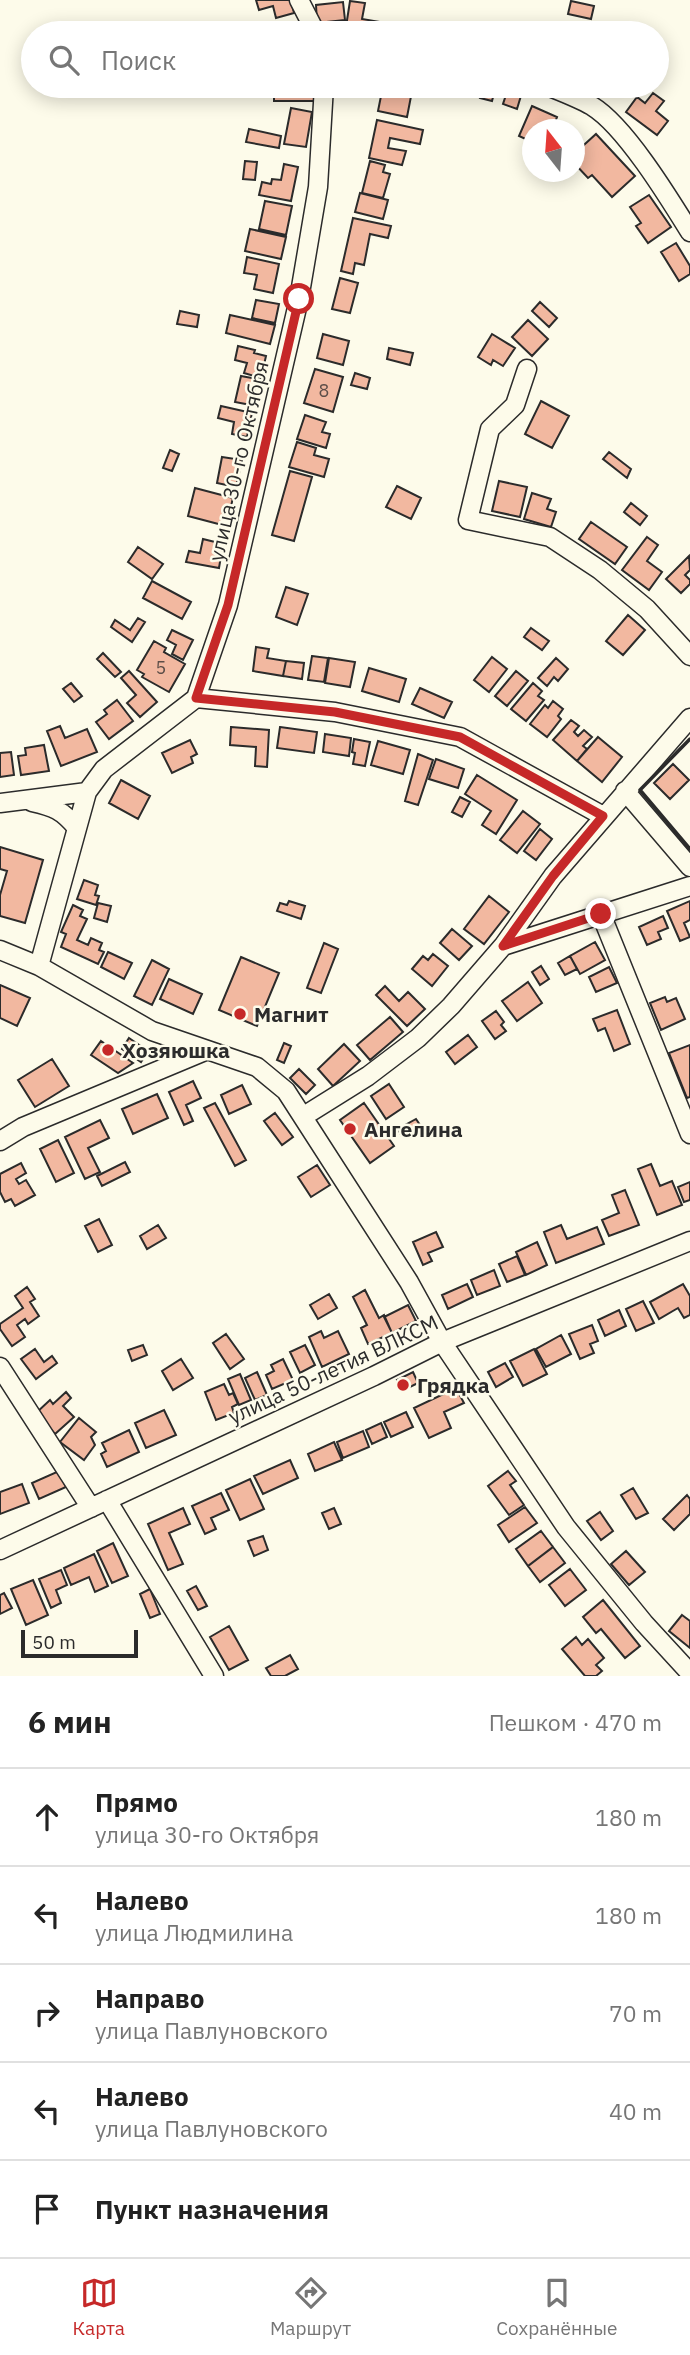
<!DOCTYPE html>
<html lang="ru">
<head>
<meta charset="utf-8">
<style>
	:root { --surface:#fff; --page:#f6f6f6; --text:#222; --muted:#767676; --line:#e0e0e0; --accent:#c62828 }
	body { margin:0; font-family:"IBM Plex Sans",sans-serif; background:var(--page); color:var(--text) }
	.compass { position:absolute; left:522px; top:119px; width:63px; height:63px; border-radius:50%; background:var(--surface); box-shadow:0 4px 18px #0003; rotate:343deg }
	.scale { position:absolute; left:21px; bottom:18px; width:117px; box-sizing:border-box; padding-left:7px; border:4px solid #2b2b2b; border-top:0; font-size:19px; line-height:24px; white-space:nowrap; color:#2b2b2b; -webkit-text-stroke:5px #fdfbea; paint-order:stroke }
	.stop { position:absolute; width:21px; height:21px; margin:-16px; border:5px solid #c62828; border-radius:50%; background:#fff }
	.stop.end { background:#c62828; border-color:#fff; box-shadow:0 2px 7px #0008 }
	.list { margin:0; padding:0; list-style:none }
	h2 { display:flex; justify-content:space-between; align-items:center; height:91px; margin:0; padding:0 28px; font-size:30px }
	h2 small { font-size:23px; font-weight:400; color:var(--muted) }
	.list li { display:grid; grid-template-columns:46px 1fr auto; gap:21px; align-items:center; box-sizing:border-box; height:98px; padding:0 28px; border-top:2px solid var(--line) }
	.list b { display:block; font-size:26px; white-space:nowrap }
	.list p { margin:0; font-size:23px; white-space:nowrap; color:var(--muted) }
	.list em { font-size:23px; font-style:normal; color:var(--muted) }
	.icon { flex:none; width:38px; height:38px; fill:none; stroke:currentColor; stroke-width:2; stroke-linecap:round; stroke-linejoin:round }
	.map { position:relative; flex:none; width:690px; height:1676px; overflow:hidden }
	.search { position:absolute; background:var(--surface); box-shadow:0 4px 18px #0003; left:21px; right:21px; top:21px; height:77px; display:flex; align-items:center; gap:18px; box-sizing:border-box; padding:0 24px; border-radius:38px; color:var(--muted); font-size:26px }
	.sheet { height:581px; background:var(--surface) }
	nav { display:flex; justify-content:space-around; align-items:center; box-sizing:border-box; height:98px; border-top:2px solid var(--line); background:var(--surface); font-size:19px; color:var(--muted) }
	nav a { display:grid; justify-items:center; gap:4px }
	nav .on { color:var(--accent) }
	.map>svg:first-child { display:block }
	.building { fill:#f2b8a0; stroke:#2b2b2b; stroke-width:2 }
	.lines { fill:none; stroke-linecap:round; stroke-linejoin:round }
	.minor-casing { stroke:#2b2b2b; stroke-width:21 }
	.minor { stroke:#fdfbea; stroke-width:18 }
	.wall { stroke:#2b2b2b; stroke-width:3.5 }
	.route { stroke:#c62828; stroke-width:9 }
	.poi-dot { fill:#c62828; stroke:#fdfbea; stroke-width:2.5 }
	.labels { text-anchor:middle; dominant-baseline:central; stroke-width:5; stroke-linejoin:round; paint-order:stroke }
	.number-label { font-size:18px; fill:#5d4e48 }
	.street-label { font-size:21px; fill:#2b2b2b; stroke:#fdfbea }
	.poi-label { font-size:21px; font-weight:bold; fill:#2b2b2b; stroke:#fdfbea; text-anchor:start }
</style>
</head>
<body>
<div class="map">
<svg width="690" height="1676" viewBox="0 0 690 1676">
	<rect width="100%" height="100%" fill="#fdfbea"/>
	<!-- building -->
	<path class="building" d="M256 0H291L294 13 276 18 273 6 259 10Z
		M350 1 365 3 362 19 386 23 384 33H345Z
		M571 1 594 6 591 19 568 14Z
		M343 2 345 20 317 23 316 5Z
		M463 24H482V33H444V30H463Z
		M274 86H315V101H274Z
		M383 86H413L407 117 378 111Z
		M440 86H468L467 94 439 89Z
		M483 86H496L492 101 480 98Z
		M509 86 523 89 517 109 503 104Z
		M653 93 664 101 656 111 668 121 657 135 626 112 637 97 645 103Z
		M532 106 557 117 552 130H532V142L519 136Z
		M291 108 312 112 306 147 284 144Z
		M377 120 423 130 420 144 390 138 388 148 406 151 402 165 369 158Z
		M249 129 281 136 279 148 246 142Z
		M596 134 635 176 612 197 592 175 588 178 574 163V154Z
		M245 161 257 162 255 180 243 179Z
		M370 161 385 165 383 172 390 174 383 198 362 193Z
		M284 164 298 167 291 201 259 195 262 182 271 184 272 179 281 180Z
		M360 193 388 200 383 219 355 212Z
		M649 195 671 227 648 243 636 226 641 223 630 207Z
		M265 201 292 206 286 235 259 229Z
		M353 218 391 226 388 238 370 234 364 265 355 263 353 274 341 271Z
		M250 229 286 237 281 259 245 251Z
		M676 243 690 266V274L679 281 661 252Z
		M247 257 279 264 273 293 254 289 257 275 244 273Z
		M340 278 358 283 350 313 332 309Z
		M256 300 279 304 275 323 252 318Z
		M540 302 557 318 549 327 532 311Z
		M180 311 199 315 197 327 177 324Z
		M230 315 275 325 270 344 226 333Z
		M528 320 548 339 532 356 512 337Z
		M323 334 349 341 343 365 317 358Z
		M492 334 515 348 503 366 493 360 491 365 478 357Z
		M238 346 255 350 254 353 266 356 261 378 244 373 247 363 235 360Z
		M389 348 413 353 410 365 387 359Z
		M315 369 343 377 333 412 304 403Z
		M355 373 370 378 367 389 351 385Z
		M241 376 257 379 251 405 235 402Z
		M541 401 569 416 552 448 525 434Z
		M221 406 252 413 247 437 232 434 234 422 218 418Z
		M305 415 326 422 322 432 330 434 326 448 297 439Z
		M297 442 316 448 314 455 329 459 324 477 289 467Z
		M170 450 179 454 172 471 163 468Z
		M609 452 631 469 627 478 603 459Z
		M222 457 242 460 236 487 217 483Z
		M290 471 312 477 294 541 272 535Z
		M499 481 527 487 520 517 492 511Z
		M397 486 421 498 411 519 386 507Z
		M195 488 233 498 226 526 188 516Z
		M532 493 551 499 547 509 556 512 551 527 524 519Z
		M631 503 647 516 640 525 624 512Z
		M591 522 627 547 615 564 579 539Z
		M647 537 658 545 647 561 662 572 649 590 622 570Z
		M203 539 223 544 219 568 186 562 189 551 200 553Z
		M138 547 163 564 152 579 128 562Z
		M689 556 690 570 685 575 690 580V584L681 593 666 579Z
		M152 581 191 602 182 619 143 598Z
		M286 587 308 594 297 625 276 617Z
		M628 615 645 630 623 655 606 641Z
		M138 618 145 622 132 642 111 627 115 620 130 630Z
		M531 628 549 641 542 650 524 637Z
		M172 630 193 640 183 660 172 654 176 645 167 640Z
		M154 641 166 648 164 652 185 664 169 692 142 677 144 674 137 670Z
		M256 647 269 649 267 658 286 661 283 676 253 671Z
		M103 653 121 672 115 677 97 659Z
		M312 656 328 658 324 682 308 680Z
		M492 657 507 669 489 692 474 680Z
		M329 658 355 662 350 687 325 683Z
		M556 658 568 669 558 681 554 677 547 686 538 678Z
		M286 661 304 663 302 679 283 676Z
		M369 668 406 679 399 702 362 691Z
		M129 671 157 702 140 717 127 703 136 695 121 678Z
		M516 671 528 681 507 706 495 696Z
		M71 683 82 696 74 702 63 689Z
		M533 683 542 691 538 696 544 700 526 721 511 709Z
		M420 688 452 702 444 718 412 704Z
		M117 700 133 721 109 739 96 722 107 714 104 710Z
		M553 701 563 709 558 716 561 719 547 737 530 724 545 705 548 708Z
		M571 720 579 726 574 732 578 736 584 730 592 737 583 746 587 749 577 761 553 740Z
		M60 726 65 738 87 729 97 752 61 766 47 731Z
		M231 727 269 730 267 767 255 766 256 747 230 745Z
		M280 727 317 732 314 753 277 748Z
		M325 734 351 738 349 756 323 752Z
		M598 737 622 757 602 782 577 761Z
		M354 739 370 742 365 766 353 764 355 753 352 752Z
		M190 740 197 754 191 757 193 763 172 773 162 753Z
		M378 741 410 750 403 774 371 765Z
		M44 745 49 771 21 775 18 756 26 755 25 748Z
		M11 752 14 775 0 777V753Z
		M418 754 433 760 418 805 405 801Z
		M436 759 464 769 458 788 429 779Z
		M673 764 689 780 670 799 654 783Z
		M477 775 517 800 496 834 482 825 491 811 465 794Z
		M121 780 150 796 138 819 109 803Z
		M460 797 470 802 462 817 452 812Z
		M523 811 540 824 517 853 500 840Z
		M540 829 552 839 536 860 524 851Z
		M0 847 43 860 25 923 0 916V895L7 871 0 869Z
		M84 880 98 885 95 895 99 896 96 905 77 899Z
		M489 896 509 912 484 944 464 929Z
		M289 901 305 906 301 919 277 911 280 903 287 905Z
		M690 901V920L684 923 690 937 680 941 667 911Z
		M98 903 111 906 107 922 94 918Z
		M73 905 83 910 80 916 87 919 77 940 88 945 91 938 102 943 99 950 104 952 98 964 61 947 66 934 61 932Z
		M663 916 668 928 658 932 661 939 647 945 639 927Z
		M452 929 472 946 459 960 440 943Z
		M595 942 605 960 580 974 570 956Z
		M324 943 338 949 321 993 307 988Z
		M108 952 132 963 124 979 101 967Z
		M433 954 448 966 432 986 412 969 423 956 428 960Z
		M570 956 577 969 565 975 558 963Z
		M241 957 279 973 257 1026 219 1010Z
		M152 960 169 969 152 1005 134 996Z
		M541 966 549 979 540 985 532 972Z
		M609 967 617 983 596 992 589 977Z
		M169 979 202 994 193 1014 160 999Z
		M528 982 542 1003 517 1021 502 1001Z
		M0 985 30 998 17 1026 0 1018Z
		M385 986 399 1001 408 992 425 1009 407 1026 376 995Z
		M665 997 667 1002 676 998 685 1019 661 1030 650 1003Z
		M617 1010 630 1044 614 1051 605 1028 598 1031 593 1019Z
		M496 1011 504 1022 501 1025 506 1031 495 1039 482 1021Z
		M390 1017 403 1032 370 1060 357 1045Z
		M468 1035 477 1047 455 1064 446 1052Z
		M129 1038 148 1051 141 1062 122 1049Z
		M101 1041 133 1063 118 1073 91 1055Z
		M284 1043 291 1046 284 1063 277 1060Z
		M344 1044 360 1061 333 1086 318 1069Z
		M690 1045V1097L687 1098 669 1053Z
		M52 1059 69 1086 35 1107 18 1080Z
		M299 1069 315 1085 306 1094 290 1078Z
		M193 1081 201 1098 186 1105 193 1121 184 1125 169 1092Z
		M389 1084 404 1107 386 1119 371 1096Z
		M242 1085 251 1104 229 1114 221 1095Z
		M157 1094 168 1118 133 1134 122 1109Z
		M215 1103 246 1160 235 1166 204 1108Z
		M364 1103 394 1146 370 1163 340 1120Z
		M275 1113 293 1137 282 1145 264 1121Z
		M416 1119 420 1125 401 1135 398 1129Z
		M100 1120 109 1138 88 1148 100 1172 85 1179 65 1137Z
		M58 1140 74 1173 56 1182 40 1149Z
		M125 1162 130 1172 102 1186 97 1176Z
		M21 1163 26 1173 16 1179 19 1184 26 1180 35 1195 15 1206 11 1199 5 1202 0 1192V1174Z
		M651 1164 660 1186 672 1181 682 1205 657 1215 638 1169Z
		M317 1165 330 1185 311 1197 298 1177Z
		M690 1182V1200L684 1202 678 1187Z
		M625 1190 639 1225 609 1236 602 1220 619 1213 612 1195Z
		M99 1219 112 1245 98 1252 85 1226Z
		M158 1225 166 1238 147 1249 140 1236Z
		M561 1225 567 1239 597 1227 604 1244 556 1263 544 1232Z
		M436 1232 443 1247 428 1253 432 1261 423 1265 413 1242Z
		M537 1242 547 1265 526 1275 516 1252Z
		M517 1256 525 1275 507 1282 499 1264Z
		M494 1270 500 1286 477 1295 471 1280Z
		M467 1284 473 1297 448 1309 442 1295Z
		M683 1284 690 1296V1315L684 1318 678 1308 659 1319 650 1302Z
		M27 1287 35 1299 30 1302 39 1316 28 1324 25 1319 17 1325 25 1337 12 1346 0 1329V1324L23 1308 15 1296Z
		M365 1290 379 1318 384 1315 392 1333 368 1344 361 1328 367 1325 353 1297Z
		M329 1294 337 1308 318 1319 310 1305Z
		M643 1301 654 1323 636 1331 626 1309Z
		M408 1305 416 1321 392 1333 384 1317Z
		M619 1310 626 1326 605 1336 598 1320Z
		M592 1325 598 1341 590 1344 594 1353 580 1359 569 1334Z
		M321 1331 324 1338 338 1331 349 1354 322 1367 309 1337Z
		M226 1334 244 1359 230 1369 213 1343Z
		M561 1335 571 1354 546 1367 536 1349Z
		M143 1345 147 1355 132 1361 128 1350Z
		M305 1345 315 1365 300 1373 290 1352Z
		M35 1349 44 1362 52 1356 57 1363 36 1379 21 1359Z
		M534 1349 547 1374 523 1386 510 1361Z
		M181 1359 193 1378 173 1390 162 1371Z
		M283 1359 293 1380 272 1389 266 1375 274 1371 271 1365Z
		M505 1363 513 1377 496 1387 488 1372Z
		M257 1372 267 1395 255 1400 245 1378Z
		M413 1372 418 1383 402 1391 397 1380Z
		M240 1374 251 1400 239 1405 228 1379Z
		M224 1384 229 1395 233 1393 238 1404 232 1407 234 1413 216 1420 205 1392Z
		M456 1388 464 1403 444 1412 451 1428 429 1438 414 1408Z
		M66 1392 71 1398 63 1406 74 1417 55 1434 36 1413 50 1400 53 1404Z
		M164 1410 176 1435 146 1448 135 1423Z
		M406 1412 413 1427 391 1437 384 1422Z
		M79 1418 96 1432 91 1437 95 1445 84 1460 60 1442Z
		M381 1423 387 1437 372 1444 366 1430Z
		M129 1430 139 1452 107 1467 101 1454 106 1451 102 1443Z
		M363 1431 369 1447 343 1458 337 1442Z
		M334 1442 342 1460 315 1471 308 1454Z
		M290 1460 298 1478 263 1494 254 1476Z
		M59 1471 66 1487 39 1499 32 1483Z
		M508 1471 516 1481 510 1485 524 1505 509 1515 488 1486Z
		M250 1479 264 1509 240 1520 226 1490Z
		M22 1484 29 1503 0 1514V1492Z
		M633 1488 648 1513 636 1519 621 1495Z
		M221 1493 229 1510 211 1518 216 1529 205 1534 192 1506Z
		M687 1495 690 1499V1514L674 1530 663 1519Z
		M525 1507 537 1523 509 1542 498 1525Z
		M183 1508 190 1524 169 1533 183 1564 168 1570 148 1524Z
		M334 1508 341 1524 329 1529 322 1513Z
		M600 1512 613 1531 601 1540 587 1521Z
		M541 1531 553 1547 528 1566 516 1549Z
		M263 1536 268 1550 254 1556 248 1541Z
		M113 1543 128 1576 112 1583 97 1551Z
		M553 1547 565 1563 540 1582 528 1566Z
		M626 1551 645 1572 629 1585 611 1564Z
		M94 1554 108 1586 95 1592 89 1577 71 1585 64 1568Z
		M570 1569 586 1590 565 1606 549 1585Z
		M61 1570 67 1585 56 1590 61 1603 51 1608 39 1579Z
		M33 1580 48 1615 26 1625 11 1589Z
		M196 1586 207 1606 198 1610 187 1591Z
		M150 1589 160 1614 150 1618 140 1594Z
		M4 1593 12 1608 0 1614V1595Z
		M603 1600 640 1646 625 1658 601 1629 596 1633 583 1617Z
		M682 1615 690 1621V1648L669 1631Z
		M229 1626 248 1660 229 1670 210 1637Z
		M576 1637 582 1645 588 1639 604 1658 596 1665 602 1671 596 1676H585L562 1649Z
		M290 1655 298 1669 285 1676H271L266 1668Z"/>
	<g class="lines">
		<defs>
			<path id="minor" d="M299 0 316 33
				M547 86C562 92 578 98 592 106 625 126 669 198 690 232
				M527 369 515 405 490 429 468 520 550 537 600 570 647 609 690 656
				M196 698 335 712 460 737 603 816
				M625 791 690 867
				M87 792 104 769 196 698 228 605 299 299 318 187 324 86
				M32 802C54 807 62 810 77 828
				M0 803 87 792 39 966
				M601 914 690 1134
				M503 946 553 876 690 718
				M0 950 39 966 152 1031 257 1067 286 1091 409 1282 442 1342 566 1527 644 1623 690 1673
				M304 1116 368 1076 418 1038 451 1006 503 946 690 886
				M0 1141 23 1127 205 1051
				M0 1367 91 1508
				M107 1500 214 1676
				M0 1550 374 1376 442 1342 690 1241"/>
		</defs>
		<!-- minor casing -->
		<use href="#minor" class="minor-casing"/>
		<!-- minor -->
		<use href="#minor" class="minor"/>
		<!-- wall -->
		<path class="wall" d="M690 739 640 790 690 849"/>
	</g>
	<g class="lines">
		<!-- route -->
		<path class="route" d="M299 299 228 605 196 698 335 712 460 737 603 816 553 876 503 946 601 914"/>
	</g>
	<!-- markers -->
	<g class="poi-dot">
		<circle cx="240" cy="1014" r="7"/>
		<circle cx="108" cy="1050" r="7"/>
		<circle cx="350" cy="1129" r="7"/>
		<circle cx="403" cy="1385" r="7"/>
	</g>
	<g class="labels">
		<!-- number labels -->
		<g class="number-label">
			<text x="324" y="390">8</text>
			<text x="161" y="667">5</text>
		</g>
		<!-- street labels -->
		<g class="street-label">
			<text transform="translate(238 461) rotate(-77)">улица 30-го Октября</text>
			<text transform="translate(333 1369) rotate(-25)">улица 50-летия ВЛКСМ</text>
		</g>
		<!-- poi labels -->
		<g class="poi-label">
			<text x="254" y="1014">Магнит</text>
			<text x="122" y="1050">Хозяюшка</text>
			<text x="364" y="1129">Ангелина</text>
			<text x="417" y="1385">Грядка</text>
		</g>
	</g>
</svg>
<svg class="compass" viewBox="-18 -18 36 36"><path d="M0-13l5 13h-10z" fill="#e53935"/><path d="M0 13l5-13h-10z" fill="#767676"/></svg>
<div class="scale">50 m</div>
<div class="stop" style="left:299px;top:299px"></div>
<div class="stop end" style="left:601px;top:914px"></div>
<div class="search"><svg class="icon" aria-label="search" viewBox="0 0 24 24"><circle cx="10" cy="10" r="6"/><path d="M15 15l6 6"/></svg>Поиск</div>
</div>
<section class="sheet">
<h2>6 мин<small>Пешком · 470 m</small></h2>
<ul class="list">
<li><svg class="icon" aria-label="ahead" viewBox="0 0 24 24"><path d="M12 20V5M6 11l6-6 6 6"/></svg><div><b>Прямо</b><p>улица 30-го Октября</p></div><em>180 m</em></li>
<li><svg class="icon" aria-label="left" viewBox="0 0 24 24"><path d="M17 20v-9H6M10 6l-5 5 5 5"/></svg><div><b>Налево</b><p>улица Людмилина</p></div><em>180 m</em></li>
<li><svg class="icon" aria-label="right" viewBox="0 0 24 24"><path d="M7 20v-9h11M14 6l5 5-5 5"/></svg><div><b>Направо</b><p>улица Павлуновского</p></div><em>70 m</em></li>
<li><svg class="icon" aria-label="left" viewBox="0 0 24 24"><path d="M17 20v-9H6M10 6l-5 5 5 5"/></svg><div><b>Налево</b><p>улица Павлуновского</p></div><em>40 m</em></li>
<li><svg class="icon" aria-label="arrive" viewBox="0 0 24 24"><path d="M6 21V4h12l-3 4 3 4H6"/></svg><div><b>Пункт назначения</b></div></li>
</ul>
</section>
<nav>
<a class="on"><svg class="icon" aria-label="map" viewBox="0 0 24 24"><path d="M3 6l6-2 6 2 6-2v14l-6 2-6-2-6 2zM9 4v14M15 6v14"/></svg>Карта</a>
<a><svg class="icon" aria-label="directions" viewBox="0 0 24 24"><path d="M12 3l9 9-9 9-9-9zM9 14v-3h6M13 9l2 2-2 2"/></svg>Маршрут</a>
<a><svg class="icon" aria-label="saved" viewBox="0 0 24 24"><path d="M7 4h10v16l-5-4-5 4z"/></svg>Сохранённые</a>
</nav>
</body>
</html>
